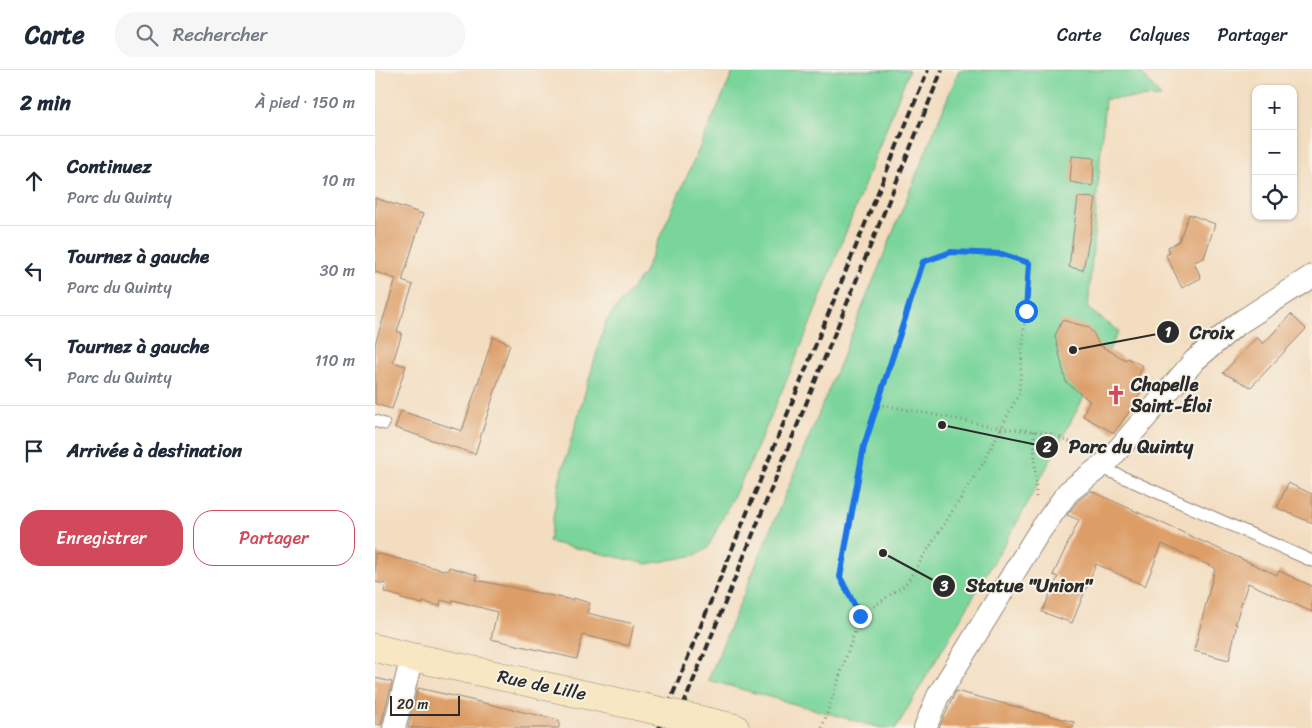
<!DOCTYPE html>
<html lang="fr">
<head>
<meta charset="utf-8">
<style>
	:root { --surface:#fff; --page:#f6f6f7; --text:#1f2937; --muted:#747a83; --line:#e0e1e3; --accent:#d1495b }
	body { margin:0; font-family:Sriracha,sans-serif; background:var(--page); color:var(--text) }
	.controls { position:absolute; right:15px; top:15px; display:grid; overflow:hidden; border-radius:10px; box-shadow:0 1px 4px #0004 }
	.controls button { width:45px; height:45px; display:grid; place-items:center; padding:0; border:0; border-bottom:1px solid var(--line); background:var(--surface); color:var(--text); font:25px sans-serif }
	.scale { position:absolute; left:15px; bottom:12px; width:70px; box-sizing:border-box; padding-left:5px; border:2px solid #2b2b2b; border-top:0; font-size:14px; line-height:18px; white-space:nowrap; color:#2b2b2b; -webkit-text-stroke:4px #f7f3e8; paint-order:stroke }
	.stop { position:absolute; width:15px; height:15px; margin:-11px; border:4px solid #1a73e8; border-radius:50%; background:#fff }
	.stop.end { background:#1a73e8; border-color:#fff; box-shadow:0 1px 5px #0008 }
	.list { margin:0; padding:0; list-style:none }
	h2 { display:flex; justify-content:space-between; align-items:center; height:65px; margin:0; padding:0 20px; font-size:21px }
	h2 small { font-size:16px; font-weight:400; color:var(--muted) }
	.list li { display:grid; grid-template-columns:32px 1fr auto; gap:15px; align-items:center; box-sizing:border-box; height:90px; padding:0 20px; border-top:1px solid var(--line) }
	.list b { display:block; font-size:19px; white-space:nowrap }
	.list p { margin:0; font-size:16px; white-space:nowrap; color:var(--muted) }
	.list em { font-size:16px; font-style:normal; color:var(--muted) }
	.actions { display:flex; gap:10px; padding:15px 20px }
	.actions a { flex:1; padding:11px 0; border:1px solid var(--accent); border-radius:20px; text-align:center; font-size:18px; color:var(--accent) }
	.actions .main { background:var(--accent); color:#fff }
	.icon { flex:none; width:28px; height:28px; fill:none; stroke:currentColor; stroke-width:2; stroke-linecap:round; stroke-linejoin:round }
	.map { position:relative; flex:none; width:937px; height:658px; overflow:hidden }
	header { display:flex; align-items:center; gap:30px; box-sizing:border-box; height:70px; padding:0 25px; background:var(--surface); border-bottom:1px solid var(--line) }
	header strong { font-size:24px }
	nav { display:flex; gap:28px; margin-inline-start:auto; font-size:18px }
	.search { width:350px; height:45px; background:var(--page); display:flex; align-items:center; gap:12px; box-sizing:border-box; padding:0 18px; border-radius:20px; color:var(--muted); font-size:19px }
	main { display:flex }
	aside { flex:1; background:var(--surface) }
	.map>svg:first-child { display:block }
	.green { fill:#7ad59b; stroke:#528063 }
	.building { fill:#dd9d66 }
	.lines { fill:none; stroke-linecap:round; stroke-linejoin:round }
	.service-casing { stroke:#8f8476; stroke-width:13 }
	.minor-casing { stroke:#8f8476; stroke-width:24 }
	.secondary-casing { stroke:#8f8476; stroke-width:29 }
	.path { stroke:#8f8476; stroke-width:3; stroke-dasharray:1 4; stroke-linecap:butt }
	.service { stroke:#fff; stroke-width:11 }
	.minor { stroke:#fff; stroke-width:22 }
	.secondary { stroke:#f7e8c3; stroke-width:28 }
	.rail { stroke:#2b2b2b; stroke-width:4; stroke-dasharray:8 4; stroke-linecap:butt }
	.secondary-bridge-casing { stroke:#8f8476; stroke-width:29; stroke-linecap:butt }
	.secondary-bridge { stroke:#f7e8c3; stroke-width:28 }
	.route { stroke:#1a73e8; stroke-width:6 }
	.labels { text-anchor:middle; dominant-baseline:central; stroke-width:4; stroke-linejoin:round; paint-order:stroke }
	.poi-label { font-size:18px; font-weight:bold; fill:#2b2b2b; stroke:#f7f3e8; text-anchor:start }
	.street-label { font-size:18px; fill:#2b2b2b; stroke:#f7f3e8 }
	.leader { fill:none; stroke:#2b2b2b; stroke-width:2 }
	.callout-dot { fill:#2b2b2b; stroke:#f7f3e8; stroke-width:2 }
	.mark-label { font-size:15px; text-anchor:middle; font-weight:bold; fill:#fff }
	.callout-label { font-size:19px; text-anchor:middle; font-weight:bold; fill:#2b2b2b; stroke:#f7f3e8; stroke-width:4; stroke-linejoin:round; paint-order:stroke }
</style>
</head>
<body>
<header>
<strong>Carte</strong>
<div class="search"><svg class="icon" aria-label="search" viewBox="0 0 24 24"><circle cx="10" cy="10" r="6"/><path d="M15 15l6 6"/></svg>Rechercher</div>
<nav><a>Carte</a><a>Calques</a><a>Partager</a></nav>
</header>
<main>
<aside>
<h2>2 min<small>À pied · 150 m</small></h2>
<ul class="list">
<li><svg class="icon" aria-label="ahead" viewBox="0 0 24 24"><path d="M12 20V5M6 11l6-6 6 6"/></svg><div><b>Continuez</b><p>Parc du Quinty</p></div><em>10 m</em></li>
<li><svg class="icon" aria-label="left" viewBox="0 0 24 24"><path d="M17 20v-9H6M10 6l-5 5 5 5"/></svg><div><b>Tournez à gauche</b><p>Parc du Quinty</p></div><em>30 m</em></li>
<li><svg class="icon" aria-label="left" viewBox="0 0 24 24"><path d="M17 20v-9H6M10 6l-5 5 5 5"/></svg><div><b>Tournez à gauche</b><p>Parc du Quinty</p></div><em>110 m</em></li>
<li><svg class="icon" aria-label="arrive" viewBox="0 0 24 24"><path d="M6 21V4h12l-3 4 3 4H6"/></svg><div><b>Arrivée à destination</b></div></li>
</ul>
<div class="actions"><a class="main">Enregistrer</a><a>Partager</a></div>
</aside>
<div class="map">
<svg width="937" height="658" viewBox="0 0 937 658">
	<rect width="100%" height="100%" fill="#f7f3e8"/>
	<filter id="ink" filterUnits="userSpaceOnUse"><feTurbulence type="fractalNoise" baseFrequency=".02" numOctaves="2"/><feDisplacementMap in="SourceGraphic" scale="10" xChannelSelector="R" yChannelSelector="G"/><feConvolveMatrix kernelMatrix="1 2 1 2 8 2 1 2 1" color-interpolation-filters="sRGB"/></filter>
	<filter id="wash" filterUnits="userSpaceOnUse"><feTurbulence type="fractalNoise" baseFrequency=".0096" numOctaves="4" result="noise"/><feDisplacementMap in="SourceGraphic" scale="20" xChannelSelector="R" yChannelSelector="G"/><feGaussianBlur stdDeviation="1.12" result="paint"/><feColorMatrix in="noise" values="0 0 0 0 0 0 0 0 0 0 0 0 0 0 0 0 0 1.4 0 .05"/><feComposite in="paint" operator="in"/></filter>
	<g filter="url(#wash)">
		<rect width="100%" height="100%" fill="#f3ddc0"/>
		<!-- green -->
		<path class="green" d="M359 0H534L428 272 376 392 332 479 321 485 273 494 174 472 185 408 231 251 269 203Z
			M584 0H764L786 27 730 29 713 239 744 261 644 449 521 658H506L333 610 459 307Z"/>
		<g id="blocks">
			<!-- building -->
			<path class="building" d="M697 86 719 88 718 116 695 112Z
				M703 127 721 128 717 155 708 200 694 197Z
				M0 128 48 144 27 211 38 215 22 261 27 263 18 292 31 296 17 339 0 334V274L21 209 0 202Z
				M814 144 840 154 829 188 819 192 826 208 807 218 791 185 795 183 793 177 804 171Z
				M916 244 931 259 876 317 848 303 882 267 888 274Z
				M687 250 713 257 719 264 724 275 751 290 752 288 768 296 762 309 769 313 765 323 761 332 739 363 708 346 711 340 710 339 715 331 691 312 680 266Z
				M118 267 135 274 100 384 20 358 26 341 87 361Z
				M913 413 937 424V453L902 438Z
				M716 421 902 505 904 501 937 516V542L873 513 860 554H862L854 590 819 581 840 498 787 474 770 516 721 494 697 553 667 542 683 507 678 505 704 450 692 445 703 431Z
				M0 483 73 501 74 497 102 505 101 510 197 530 198 528 215 533 212 543 259 554 254 576 208 565 202 589 116 569 122 542 78 530 77 533 66 530 65 536 48 532V534L26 529V527L9 522 11 514 0 512Z
				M0 608 17 612 6 655 0 654Z
				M43 618 184 650V658H33Z
				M581 621 699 652 698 658H564Z"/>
		</g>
	</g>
	<g filter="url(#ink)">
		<use href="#blocks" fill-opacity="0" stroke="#8f8476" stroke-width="1"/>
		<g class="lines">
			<defs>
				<path id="service" d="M0 351 9 354
					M725 397 937 491"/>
				<path id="minor" d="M19 658 37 587
					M550 658 563 626 662 465 693 422 734 390 820 290 861 255 937 206"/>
				<path id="secondary" d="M0 578 37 587 280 640
					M334 652 360 658"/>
			</defs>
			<!-- service casing -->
			<use href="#service" class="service-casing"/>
			<!-- minor casing -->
			<use href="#minor" class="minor-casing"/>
			<!-- secondary casing -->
			<use href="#secondary" class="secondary-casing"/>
			<!-- path -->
			<path class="path" d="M503 334 627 358 675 363 711 379
				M659 361 661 427
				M447 658 485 546 531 514 610 390 644 323 654 193 627 184 576 182 548 191 489 376 465 507 485 546"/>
			<!-- service -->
			<use href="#service" class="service"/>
			<!-- minor -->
			<use href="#minor" class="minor"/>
			<!-- secondary -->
			<use href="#secondary" class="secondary"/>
			<!-- rail -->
			<path class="rail" d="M284 658 553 0
				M299 658 567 0"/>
			<defs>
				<path id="secondary-bridge" d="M280 640 334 652"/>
			</defs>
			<!-- secondary-bridge casing -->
			<use href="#secondary-bridge" class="secondary-bridge-casing"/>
			<!-- secondary-bridge -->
			<use href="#secondary-bridge" class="secondary-bridge"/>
		</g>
	</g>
	<g class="lines" filter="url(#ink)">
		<!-- route -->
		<path class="route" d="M485 546 465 507 489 376 548 192 576 182 627 184 654 193 651 241"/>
	</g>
	<!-- icons -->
	<defs>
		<symbol id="church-bare" viewBox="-9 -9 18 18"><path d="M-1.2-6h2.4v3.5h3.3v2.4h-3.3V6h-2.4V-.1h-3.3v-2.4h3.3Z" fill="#d1495b" stroke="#f7f3e8" stroke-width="2.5" paint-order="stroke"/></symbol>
	</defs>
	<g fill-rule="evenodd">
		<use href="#church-bare" x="727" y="311" width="28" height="28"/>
	</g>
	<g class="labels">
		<!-- poi labels -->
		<g class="poi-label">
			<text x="756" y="315">Chapelle<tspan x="756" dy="21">Saint-Éloi</tspan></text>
		</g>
		<!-- street labels -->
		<g class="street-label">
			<text transform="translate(167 615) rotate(12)">Rue de Lille</text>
		</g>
	</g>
	<!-- callouts -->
	<path class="leader" d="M698 280L793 262M567 355L672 377M508 483L569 516"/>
	<g class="callout-dot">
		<circle cx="698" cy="280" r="5"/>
		<circle cx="567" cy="355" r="5"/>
		<circle cx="508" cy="483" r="5"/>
		<circle cx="793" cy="262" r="12"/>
		<circle cx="672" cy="377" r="12"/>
		<circle cx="569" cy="516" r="12"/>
	</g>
	<g class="mark-label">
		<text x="793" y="267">1</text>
		<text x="672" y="382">2</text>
		<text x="569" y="521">3</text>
	</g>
	<g class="callout-label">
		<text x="837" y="269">Croix</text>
		<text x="756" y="383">Parc du Quinty</text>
		<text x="654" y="522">Statue "Union"</text>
	</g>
</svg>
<div class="controls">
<button>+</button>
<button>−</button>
<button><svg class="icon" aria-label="locate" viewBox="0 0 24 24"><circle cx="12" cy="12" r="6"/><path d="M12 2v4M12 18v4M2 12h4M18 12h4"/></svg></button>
</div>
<div class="scale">20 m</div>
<div class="stop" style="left:651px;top:241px"></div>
<div class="stop end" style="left:485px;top:546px"></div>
</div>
</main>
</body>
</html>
